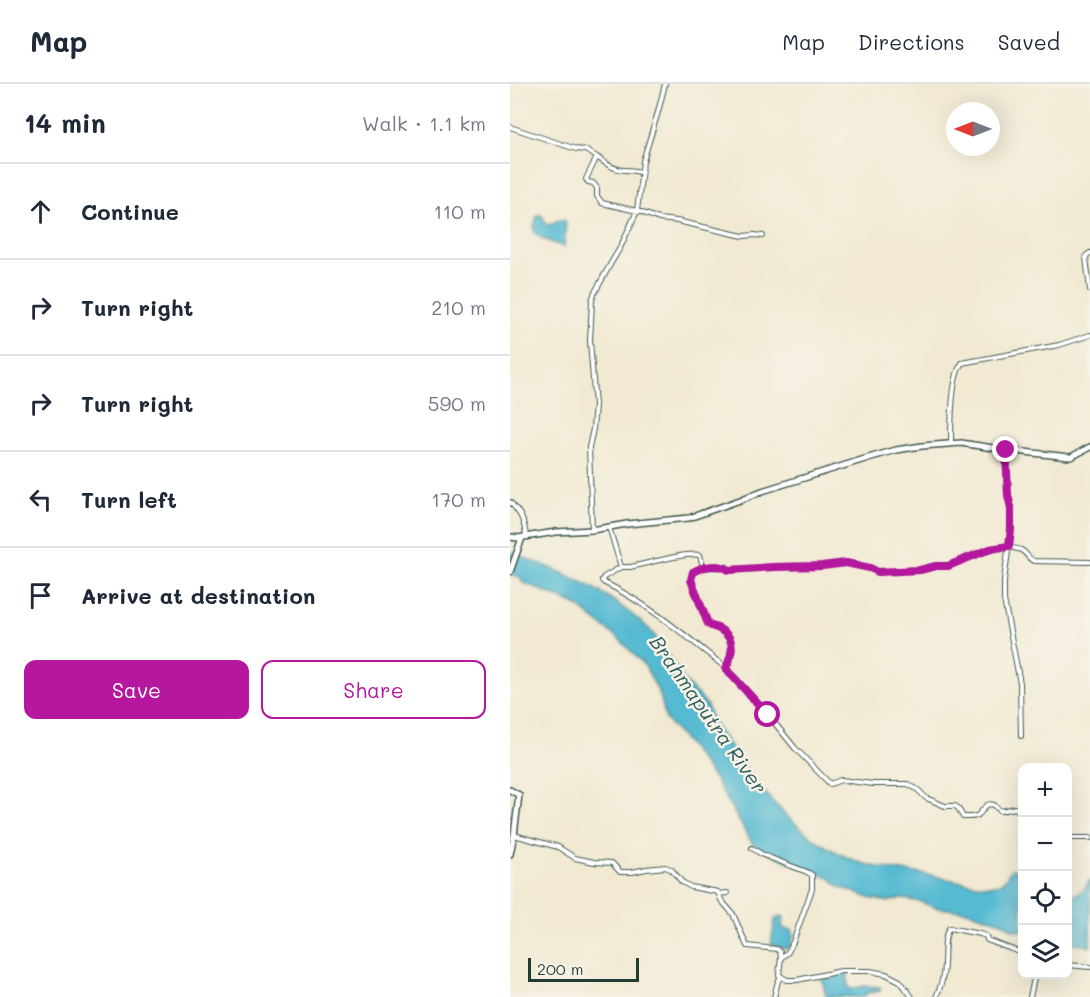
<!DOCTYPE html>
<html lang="en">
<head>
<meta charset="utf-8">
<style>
	:root { --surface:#fff; --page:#f6f6f7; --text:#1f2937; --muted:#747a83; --line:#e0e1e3; --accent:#b5179e }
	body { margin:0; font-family:Mali,sans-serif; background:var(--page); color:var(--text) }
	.controls { position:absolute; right:18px; bottom:18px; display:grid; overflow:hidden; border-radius:12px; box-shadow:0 6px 24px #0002 }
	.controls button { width:54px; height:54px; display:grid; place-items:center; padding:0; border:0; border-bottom:2px solid var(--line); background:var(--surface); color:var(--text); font:30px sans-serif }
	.compass { position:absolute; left:436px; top:18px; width:54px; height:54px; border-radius:50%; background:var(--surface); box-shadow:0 6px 24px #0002; rotate:270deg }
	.scale { position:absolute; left:18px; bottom:15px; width:111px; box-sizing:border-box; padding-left:6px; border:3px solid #1f3d34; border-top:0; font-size:16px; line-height:21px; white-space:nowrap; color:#1f3d34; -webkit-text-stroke:4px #f7f3e8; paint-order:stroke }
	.stop { position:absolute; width:18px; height:18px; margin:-14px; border:4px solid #b5179e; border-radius:50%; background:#fff }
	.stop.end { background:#b5179e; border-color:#fff; box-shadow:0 2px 6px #0008 }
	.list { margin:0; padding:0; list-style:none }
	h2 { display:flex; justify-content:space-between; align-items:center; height:78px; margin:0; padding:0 24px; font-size:26px }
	h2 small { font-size:20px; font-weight:400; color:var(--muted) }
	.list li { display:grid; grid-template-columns:39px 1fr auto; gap:18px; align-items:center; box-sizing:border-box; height:96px; padding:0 24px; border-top:2px solid var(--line) }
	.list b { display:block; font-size:22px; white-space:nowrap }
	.list em { font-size:20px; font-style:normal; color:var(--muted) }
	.actions { display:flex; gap:12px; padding:18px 24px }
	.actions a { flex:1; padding:14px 0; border:2px solid var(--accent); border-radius:12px; text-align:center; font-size:21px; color:var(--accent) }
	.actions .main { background:var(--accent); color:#fff }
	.icon { flex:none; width:33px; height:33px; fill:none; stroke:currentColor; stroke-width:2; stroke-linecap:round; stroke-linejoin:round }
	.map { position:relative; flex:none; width:580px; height:913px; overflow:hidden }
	header { display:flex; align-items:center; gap:36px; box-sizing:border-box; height:84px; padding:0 30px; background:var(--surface); border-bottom:2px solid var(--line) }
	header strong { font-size:28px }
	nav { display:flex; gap:33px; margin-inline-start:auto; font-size:21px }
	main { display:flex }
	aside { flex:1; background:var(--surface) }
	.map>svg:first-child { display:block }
	.water { fill:#54bad2; stroke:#3a7c83; stroke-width:1.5 }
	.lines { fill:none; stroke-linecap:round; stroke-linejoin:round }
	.street-casing { stroke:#3e574c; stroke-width:6 }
	.secondary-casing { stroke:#3e574c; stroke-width:8 }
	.street { stroke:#fff; stroke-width:4 }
	.secondary { stroke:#fff; stroke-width:5 }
	.route { stroke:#b5179e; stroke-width:8 }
	.labels { text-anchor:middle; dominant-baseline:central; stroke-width:5; stroke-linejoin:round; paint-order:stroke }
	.water-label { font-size:20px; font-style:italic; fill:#2c5c5c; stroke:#f7f3e8 }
</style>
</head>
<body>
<header>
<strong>Map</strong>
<nav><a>Map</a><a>Directions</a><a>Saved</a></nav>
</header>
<main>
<aside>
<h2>14 min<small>Walk · 1.1 km</small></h2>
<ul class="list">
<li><svg class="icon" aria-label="ahead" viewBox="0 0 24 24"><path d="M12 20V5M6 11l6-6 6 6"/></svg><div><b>Continue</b></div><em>110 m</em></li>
<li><svg class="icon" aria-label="right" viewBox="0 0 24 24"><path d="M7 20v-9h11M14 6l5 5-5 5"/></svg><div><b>Turn right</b></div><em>210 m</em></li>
<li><svg class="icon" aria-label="right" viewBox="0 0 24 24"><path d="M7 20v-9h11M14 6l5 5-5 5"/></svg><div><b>Turn right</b></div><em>590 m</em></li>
<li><svg class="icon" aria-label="left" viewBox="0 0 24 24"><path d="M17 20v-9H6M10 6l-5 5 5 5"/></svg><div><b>Turn left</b></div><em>170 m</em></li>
<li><svg class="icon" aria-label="arrive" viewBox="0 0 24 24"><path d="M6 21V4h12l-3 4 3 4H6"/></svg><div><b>Arrive at destination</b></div></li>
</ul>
<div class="actions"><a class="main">Save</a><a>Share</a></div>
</aside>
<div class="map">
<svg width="580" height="913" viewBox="0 0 580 913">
	<rect width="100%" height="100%" fill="#f7f3e8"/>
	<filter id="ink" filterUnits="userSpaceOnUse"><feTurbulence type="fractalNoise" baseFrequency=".0167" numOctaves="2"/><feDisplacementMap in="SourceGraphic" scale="12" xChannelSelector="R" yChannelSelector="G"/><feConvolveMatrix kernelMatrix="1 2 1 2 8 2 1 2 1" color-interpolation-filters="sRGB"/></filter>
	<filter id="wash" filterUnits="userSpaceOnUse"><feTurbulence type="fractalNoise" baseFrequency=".008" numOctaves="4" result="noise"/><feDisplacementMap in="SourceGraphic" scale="24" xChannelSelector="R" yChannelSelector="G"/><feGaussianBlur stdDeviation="1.35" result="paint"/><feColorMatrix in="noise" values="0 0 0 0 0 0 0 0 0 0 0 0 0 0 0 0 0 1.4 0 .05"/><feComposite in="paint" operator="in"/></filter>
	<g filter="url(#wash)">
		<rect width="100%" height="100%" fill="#f1e9d2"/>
		<!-- water -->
		<path class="water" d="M30 130 33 133 36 140 39 141C45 138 51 133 56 138L54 163 33 155 24 148V143L27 131Z
			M0 468C45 485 83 499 120 529 126 534 133 539 138 544 153 559 162 579 174 596 180 605 189 611 195 619 200 625 200 634 204 640 244 696 281 754 349 778 372 786 396 787 420 791 434 794 481 806 491 799 497 796 497 789 502 785L506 786 512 796V847L502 845 492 838 457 827 427 824 411 818 395 815H388L378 818 359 814 328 802 321 795 311 790 285 781 246 763 242 759 206 697 176 658 156 636 150 611 135 582 110 556 66 521 12 498 10 493 0 490Z
			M580 795V863L558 857V812C570 810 575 806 580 795Z
			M272 832 274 834 272 844 282 846 284 851 280 863 275 865 261 860 265 835Z
			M332 889 338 890V903L340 905 355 902 370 903V907L357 909 354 913 316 912 312 896 314 893 323 894Z"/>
	</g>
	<g filter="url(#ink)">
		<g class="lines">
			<defs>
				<path id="street" d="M0 43 66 65 75 66 87 73 76 95 78 98 83 99 87 104V112L92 119 131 128 149 135 167 137 233 152 245 151 253 152
					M87 73C95 79 104 86 115 86 122 86 123 86 130 88
					M580 169 577 171 576 174 580 206
					M441 359C441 341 441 292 452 279L549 261 580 251
					M496 366 498 412 501 424V445L494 497V516L510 599 511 652
					M0 418C11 430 14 436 16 452
					M99 443 111 483H120C137 480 175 468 190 471L193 483 183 488 181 496 198 540C202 543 207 543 211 546 227 556 222 570 216 584L258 631 285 664 320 700 331 696 363 700H398L408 706 416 714 435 722H445L448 724 453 733C458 733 464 734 468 731 473 728 475 717 484 721 486 722 488 726 491 727L505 724 512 729
					M82 446 79 363 83 345 85 321 80 257 82 217 84 210 101 179 110 164 127 127 133 77 148 28 155 0
					M111 483 94 493 92 496 93 498C139 520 177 553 216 584
					M193 483H217L219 486 263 483 312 482 336 479 360 484 367 488 410 486 427 482H438L480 465 499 462C503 465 506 464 511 466 517 469 518 475 524 477L580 478
					M4 751 48 763 65 774 84 778 102 779 110 788H122L136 785 155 783 161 785 172 798 181 803 208 808 211 816 223 830 237 862 267 865 270 868 271 873 269 891 277 896H287L331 887H360L376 890 390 897 402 913
					M558 756 561 754H580
					M242 764 253 771 297 788 302 791V805L283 858 278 868 272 873
					M209 810 217 809
					M558 881 580 883
					M264 913 268 897 271 893
					M426 913C431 903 434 890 434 879 435 867 433 855 439 844L470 850 476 852 477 856 512 869
					M520 913 525 890"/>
				<path id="secondary" d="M0 453 8 454 46 448 82 446 117 440 179 434 230 416 252 407 355 375 386 366 412 362 451 359 496 366 559 373H561L580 363
					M0 488 12 454
					M0 706 9 711 4 751 0 770"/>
			</defs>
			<!-- street casing -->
			<use href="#street" class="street-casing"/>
			<!-- secondary casing -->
			<use href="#secondary" class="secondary-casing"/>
			<!-- street -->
			<use href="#street" class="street"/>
			<!-- secondary -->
			<use href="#secondary" class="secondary"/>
		</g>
	</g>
	<g class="lines" filter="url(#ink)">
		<!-- route -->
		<path class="route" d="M258 631 216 585C222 570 227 556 211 546 206 543 202 543 198 540L181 496 183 488C193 482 209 479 219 486L263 483 312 482 336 479 360 484 368 488 410 486 426 482H438L480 465 499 462 501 445V424L498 411 496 366"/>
	</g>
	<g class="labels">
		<!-- water labels -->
		<g class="water-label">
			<text transform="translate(199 630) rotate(55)">Brahmaputra River</text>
		</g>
	</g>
</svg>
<div class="controls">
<button>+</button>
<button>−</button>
<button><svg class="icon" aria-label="locate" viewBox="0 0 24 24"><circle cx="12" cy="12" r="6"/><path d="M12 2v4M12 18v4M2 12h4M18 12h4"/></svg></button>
<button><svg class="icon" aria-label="layers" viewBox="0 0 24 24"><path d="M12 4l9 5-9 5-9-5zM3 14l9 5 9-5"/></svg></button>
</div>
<svg class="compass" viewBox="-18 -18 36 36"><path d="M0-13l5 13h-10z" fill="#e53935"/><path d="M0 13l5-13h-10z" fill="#747a83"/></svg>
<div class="scale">200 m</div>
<div class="stop" style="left:258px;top:631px"></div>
<div class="stop end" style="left:496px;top:366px"></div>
</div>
</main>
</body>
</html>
